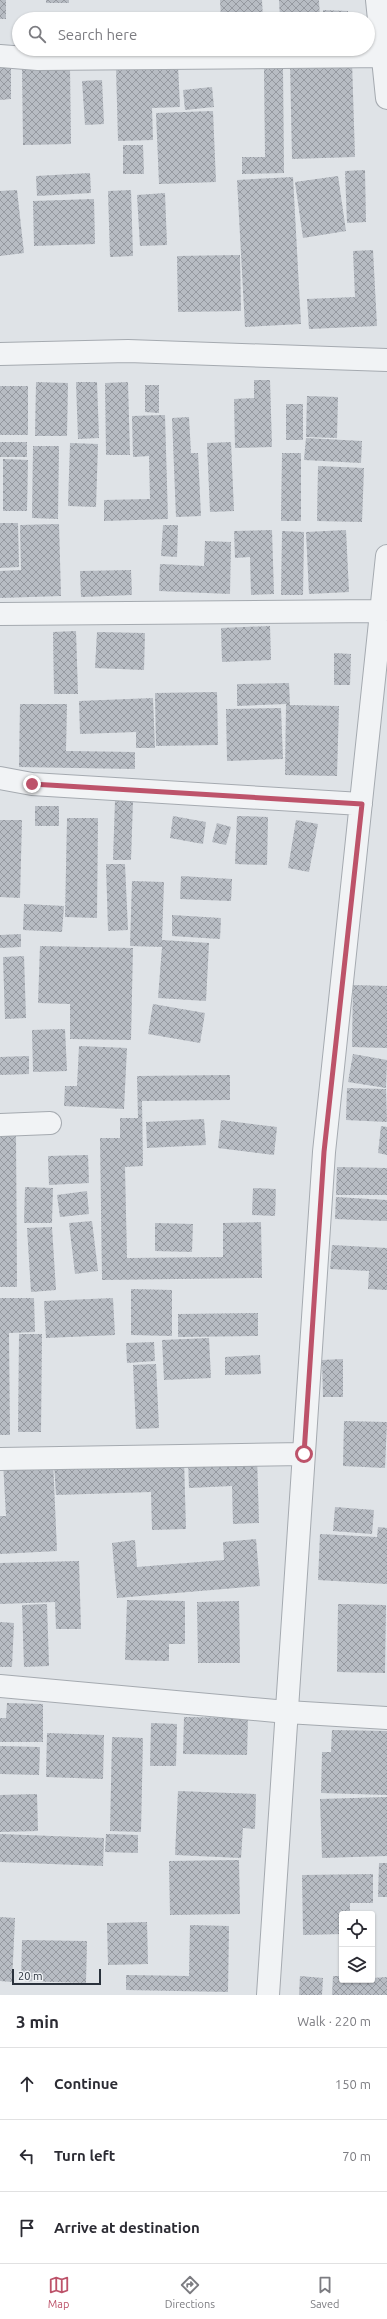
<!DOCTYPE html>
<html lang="en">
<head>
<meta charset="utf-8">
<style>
	:root { --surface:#fff; --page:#f2f2f3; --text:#2b2b33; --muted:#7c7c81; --line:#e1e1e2; --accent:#bd536a }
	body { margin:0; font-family:Ubuntu,sans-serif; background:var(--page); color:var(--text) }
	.controls { position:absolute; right:12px; bottom:12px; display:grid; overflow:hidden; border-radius:4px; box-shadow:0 1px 3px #0004 }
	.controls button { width:36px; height:36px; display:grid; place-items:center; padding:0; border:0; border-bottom:1px solid var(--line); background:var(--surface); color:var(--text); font:20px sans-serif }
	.scale { position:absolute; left:12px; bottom:10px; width:89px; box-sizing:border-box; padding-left:4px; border:2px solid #2a323c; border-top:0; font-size:11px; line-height:14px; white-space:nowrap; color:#2a323c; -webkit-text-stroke:3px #eef1f4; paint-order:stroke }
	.stop { position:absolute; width:12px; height:12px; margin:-9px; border:3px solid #bd536a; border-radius:50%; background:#fff }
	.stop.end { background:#bd536a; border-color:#fff; box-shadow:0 1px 4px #0008 }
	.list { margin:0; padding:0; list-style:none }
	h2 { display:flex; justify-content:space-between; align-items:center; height:52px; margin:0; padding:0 16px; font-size:17px }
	h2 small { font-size:13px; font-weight:400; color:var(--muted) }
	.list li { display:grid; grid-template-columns:26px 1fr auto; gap:12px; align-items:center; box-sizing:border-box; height:72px; padding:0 16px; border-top:1px solid var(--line) }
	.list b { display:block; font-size:15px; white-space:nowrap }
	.list em { font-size:13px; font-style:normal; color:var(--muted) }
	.icon { flex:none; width:22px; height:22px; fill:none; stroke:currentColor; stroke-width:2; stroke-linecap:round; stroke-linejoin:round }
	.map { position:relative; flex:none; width:387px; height:1995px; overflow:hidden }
	.search { position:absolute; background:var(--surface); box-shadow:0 1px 3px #0004; left:12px; right:12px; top:12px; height:44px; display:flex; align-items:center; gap:10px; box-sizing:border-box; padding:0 14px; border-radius:22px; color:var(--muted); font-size:15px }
	.sheet { height:268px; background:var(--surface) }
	nav { display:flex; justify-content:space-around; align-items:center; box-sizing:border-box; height:56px; border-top:1px solid var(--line); background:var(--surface); font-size:11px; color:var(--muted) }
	nav a { display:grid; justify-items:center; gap:2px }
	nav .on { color:var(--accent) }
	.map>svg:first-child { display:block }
	.building { fill:url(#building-cross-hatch) }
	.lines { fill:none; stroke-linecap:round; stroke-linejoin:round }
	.minor-casing { stroke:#a5aab0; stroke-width:24 }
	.tertiary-casing { stroke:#a5aab0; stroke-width:24 }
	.minor { stroke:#f1f3f5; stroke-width:22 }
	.tertiary { stroke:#f1f3f5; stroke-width:22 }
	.route { stroke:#bd536a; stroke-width:5 }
</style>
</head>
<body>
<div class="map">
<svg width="387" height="1995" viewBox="0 0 387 1995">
	<defs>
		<pattern id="building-cross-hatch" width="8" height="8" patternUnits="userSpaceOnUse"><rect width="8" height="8" fill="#b7bcc3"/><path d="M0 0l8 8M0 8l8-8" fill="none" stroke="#9599a0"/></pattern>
	</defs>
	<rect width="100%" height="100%" fill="#dfe3e7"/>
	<!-- building -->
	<path class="building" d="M0 0H6V19H0Z
		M46 0H69V3H46Z
		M220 0H262L263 19H221Z
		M279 0H319L320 19H280Z
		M323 10 348 11V19H323Z
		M352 61 355 157 292 159 290 62Z
		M178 65 180 107 152 108 153 140 118 141 116 67Z
		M0 67H11V99L0 100Z
		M70 67 71 144 23 145 22 68Z
		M283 68 284 173 242 174V157H265L264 69Z
		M102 80 104 124 85 125 82 81Z
		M212 87 214 107 185 110 183 90Z
		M213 111 216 182 159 184 156 113Z
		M123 145H143L144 174H123Z
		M365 170 366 222 347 223 345 171Z
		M90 173 91 193 37 196 36 176Z
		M338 176 346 231 303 238 295 182Z
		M293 177 301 324 245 327 237 180Z
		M17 190 24 253 0 256V191Z
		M131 190 133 256 110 257 108 191Z
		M165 193 167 245 140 246 137 195Z
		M94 199 95 244 34 246 33 201Z
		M373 250 377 326 309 329 307 299 355 297 353 251Z
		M240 255 241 311 178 312 177 256Z
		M254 380H270L272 447 235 448 234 399 254 398Z
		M36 382 68 383 67 436H35Z
		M76 382H97L99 438 78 439Z
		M128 382 130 455H106L105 383Z
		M145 385H159V413L145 412Z
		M0 386H28V435H0Z
		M307 396 338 397 337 438 306 437Z
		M286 404H303V440H286Z
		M165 415 168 519 104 521V500L150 499 149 456 133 457 132 416Z
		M189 417 191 453H198L201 516 176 517 172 418Z
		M306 438 362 441 361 463 304 460Z
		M0 442H27V457H0Z
		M231 442 234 511 210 512 207 443Z
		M70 443 98 444 96 507 68 506Z
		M33 446H59L58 519 32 518Z
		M282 453H301V521H281Z
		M3 459 28 460 27 511H3Z
		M318 466 364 468 362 522 317 521Z
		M0 523H18L19 567 0 568Z
		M59 524 61 596 0 598V571L21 570 20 525Z
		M163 525H178L177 557 161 556Z
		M272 530 274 594 251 595 250 557 235 558 234 531Z
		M346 530 349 592 309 594 306 532Z
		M282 531 304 532 303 595H281Z
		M205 541 231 542 230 594 159 591 160 564 204 566Z
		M131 570 132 595 81 597 80 571Z
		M270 626 271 660 222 662 221 628Z
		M76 631 78 694H54L53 632Z
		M97 632 145 633 144 670 95 668Z
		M334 653 351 654 350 685H334Z
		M289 683 290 705 339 706 337 776 285 775 286 704 237 706V684Z
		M217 692 218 745 156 746 155 693Z
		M153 698 155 748H136V732L80 734 79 701Z
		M20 704H67L66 751 135 752V769L19 767Z
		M281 708 283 759 227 761 226 709Z
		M115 800 133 801 131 860H113Z
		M35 806H59V826H35Z
		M173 816 206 822 203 844 170 838Z
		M237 816 268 817 267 865 235 864Z
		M67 818H98L97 918 65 917Z
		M0 820H22L20 898 0 897Z
		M296 820 318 824 309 872 288 868Z
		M217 823 231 827 226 845 212 842Z
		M106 864H125L128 930 108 931Z
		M181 876 232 879 231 901 180 899Z
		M132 881 164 882 162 940 209 943 206 1001 158 998 162 947 130 946Z
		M24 904 64 906 62 932 23 930Z
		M172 915 221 918 220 939 172 936Z
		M21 934V947L0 948V935Z
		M40 946 133 948 131 1040 70 1039V1004L38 1003Z
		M24 956 26 1018 5 1019 3 957Z
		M353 985 387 986V1048L352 1047Z
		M153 1004 205 1013 200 1043 148 1034Z
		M65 1029 67 1071 33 1072 32 1030Z
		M79 1046 127 1048 124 1109 64 1106 65 1086H77Z
		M353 1054 387 1060 386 1088 348 1082Z
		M29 1056V1074L0 1075V1057Z
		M230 1075V1100L142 1101 143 1166 125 1167 127 1258 223 1257V1223L261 1222 262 1278 102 1280 100 1138H120V1118H138L137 1076Z
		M347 1088 386 1089 387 1122 346 1120Z
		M204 1119 206 1145 147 1148 146 1122Z
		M221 1120 277 1127 274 1155 218 1148Z
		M381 1126 387 1127V1155L378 1153Z
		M0 1133H16L17 1287H0Z
		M88 1155 89 1183 49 1185 48 1156Z
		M337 1167 387 1168V1195H336Z
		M25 1187 53 1188 52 1223H24Z
		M253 1188 276 1189 275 1216 252 1215Z
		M87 1191 89 1214 60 1217 57 1195Z
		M336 1197 387 1200V1221L335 1219Z
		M92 1221 98 1271 75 1274 69 1223Z
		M155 1223 193 1224 192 1252 155 1251Z
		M52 1227 56 1290 31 1292 27 1228Z
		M332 1245 387 1248V1290L368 1289 369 1271 330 1269Z
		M131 1289 172 1290V1336L131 1335Z
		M0 1298H34L35 1332 9 1333 10 1435H0Z
		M113 1298 115 1335 46 1338 44 1301Z
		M258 1313V1336L178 1337V1314Z
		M19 1334H42L41 1432H18Z
		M209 1338 211 1378 164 1380 162 1340Z
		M154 1342 155 1361 127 1363 126 1343Z
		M260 1355 261 1374 225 1375V1357Z
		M343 1359V1397H323L322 1360Z
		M156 1364 159 1428 136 1429 133 1365Z
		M344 1421 387 1422 385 1468 343 1466Z
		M257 1456 259 1523 233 1524 232 1486 189 1488 188 1459Z
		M184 1459 186 1529 152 1530 151 1492 56 1495 54 1463Z
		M53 1460 57 1551 0 1554V1516H6L3 1462Z
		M335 1507 374 1510 372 1534 333 1531Z
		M378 1527 387 1528V1584L318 1580 320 1534 377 1537Z
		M256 1539 260 1586 117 1598 112 1543 135 1540 137 1567 224 1560 223 1542Z
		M79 1561 81 1629H56L55 1602 0 1604V1563Z
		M127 1600 185 1601V1644H169V1661L125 1660Z
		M239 1601 240 1663H198L197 1602Z
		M47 1604 49 1666 24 1667 22 1605Z
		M338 1604 386 1605 385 1673 337 1672Z
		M0 1622 14 1623 12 1667H0Z
		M7 1703 43 1704V1742H0V1718H6Z
		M184 1717 248 1718 247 1755 183 1754Z
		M151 1723 177 1724 176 1766H150Z
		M332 1730 387 1731V1795L321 1793 322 1752H331Z
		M47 1733 104 1735 103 1779 46 1777Z
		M112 1737 143 1738 141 1832 110 1831Z
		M0 1746 40 1747 39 1775 0 1774Z
		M178 1791 256 1794 255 1829 243 1828 241 1858 175 1855Z
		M37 1794 38 1831 0 1832V1795Z
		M387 1797V1856L322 1858 320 1799Z
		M0 1834 104 1838 103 1866 0 1862Z
		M106 1834 138 1835V1853L105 1852Z
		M239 1860 240 1914 170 1915 169 1861Z
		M379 1863H387V1897H378Z
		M373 1874V1903H350V1914H342V1934L303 1935 302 1875Z
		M0 1917 15 1918 12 1982 0 1981Z
		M147 1922 148 1964 108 1965 107 1923Z
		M190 1925 229 1926 228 1992 126 1990V1975L189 1976Z
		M22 1940 87 1941 86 1983 21 1981Z
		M300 1976 323 1978 322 1995H299Z
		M333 1976H342V1980H372V1978L387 1977V1995H332Z"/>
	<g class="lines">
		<defs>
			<path id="minor" d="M377 0 387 98
				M0 56 38 59 387 56
				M0 614 381 611
				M0 778 32 784 361 804
				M0 1125 50 1123
				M0 1459 304 1454
				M0 1686 287 1712 387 1718
				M268 1995 324 1152 387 556"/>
			<path id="tertiary" d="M0 354 128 351 387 360"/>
		</defs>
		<!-- minor casing -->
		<use href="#minor" class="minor-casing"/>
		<!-- tertiary casing -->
		<use href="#tertiary" class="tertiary-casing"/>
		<!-- minor -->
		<use href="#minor" class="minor"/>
		<!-- tertiary -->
		<use href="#tertiary" class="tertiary"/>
	</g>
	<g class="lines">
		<!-- route -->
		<path class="route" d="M32 784 362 804 324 1152 304 1454"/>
	</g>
</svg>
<div class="controls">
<button><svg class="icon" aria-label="locate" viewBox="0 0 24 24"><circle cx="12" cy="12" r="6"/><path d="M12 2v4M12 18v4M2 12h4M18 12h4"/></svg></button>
<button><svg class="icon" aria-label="layers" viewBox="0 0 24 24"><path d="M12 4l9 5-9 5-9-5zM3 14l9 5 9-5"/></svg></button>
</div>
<div class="scale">20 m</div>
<div class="stop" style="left:304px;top:1454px"></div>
<div class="stop end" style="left:32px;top:784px"></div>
<div class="search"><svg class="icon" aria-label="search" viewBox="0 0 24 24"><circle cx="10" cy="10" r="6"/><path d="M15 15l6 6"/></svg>Search here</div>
</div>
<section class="sheet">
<h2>3 min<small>Walk · 220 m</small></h2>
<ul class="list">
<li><svg class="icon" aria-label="ahead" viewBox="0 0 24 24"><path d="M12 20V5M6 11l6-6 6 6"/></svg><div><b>Continue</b></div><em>150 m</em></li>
<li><svg class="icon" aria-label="left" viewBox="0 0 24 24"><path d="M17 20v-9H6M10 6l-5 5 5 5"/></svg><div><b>Turn left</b></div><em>70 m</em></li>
<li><svg class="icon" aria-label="arrive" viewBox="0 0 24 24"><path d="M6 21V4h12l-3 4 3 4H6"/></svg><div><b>Arrive at destination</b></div></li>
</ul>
</section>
<nav>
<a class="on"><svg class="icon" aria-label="map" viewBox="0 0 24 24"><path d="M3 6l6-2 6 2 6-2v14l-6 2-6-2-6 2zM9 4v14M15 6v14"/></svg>Map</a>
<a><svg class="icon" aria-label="directions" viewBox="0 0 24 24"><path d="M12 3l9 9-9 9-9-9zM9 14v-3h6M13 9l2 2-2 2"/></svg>Directions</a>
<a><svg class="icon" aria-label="saved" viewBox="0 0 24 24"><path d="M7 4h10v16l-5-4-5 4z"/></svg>Saved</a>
</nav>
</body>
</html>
